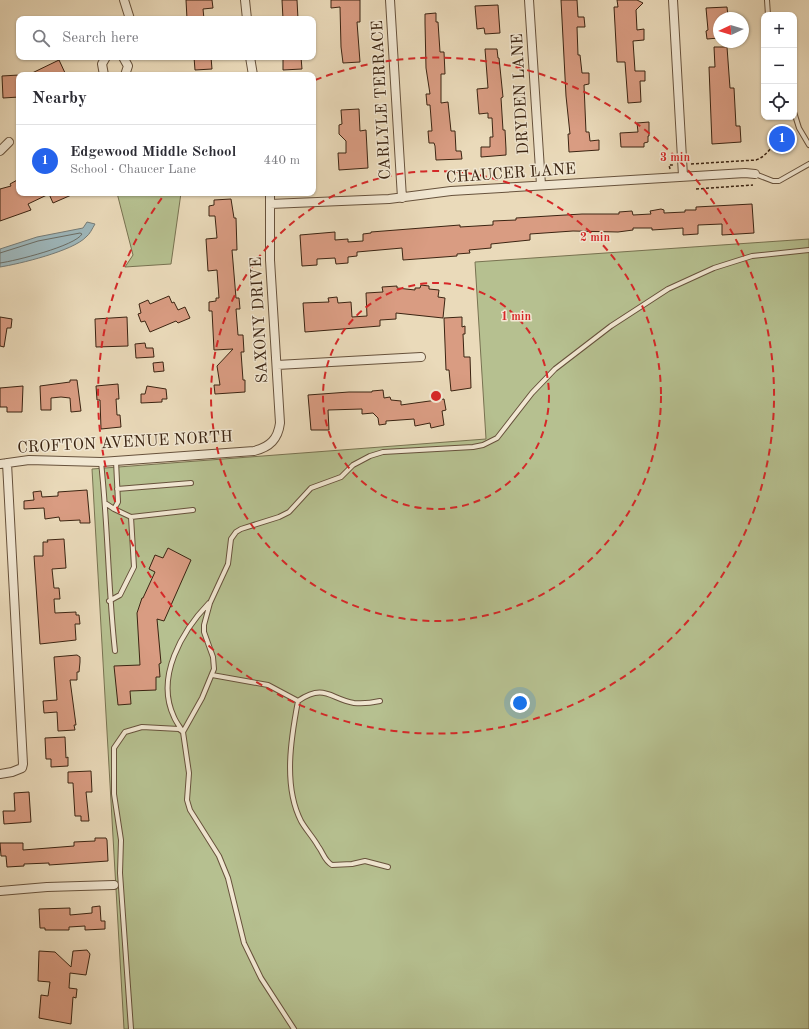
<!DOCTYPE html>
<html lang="en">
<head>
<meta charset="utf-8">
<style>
	:root { --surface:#fff; --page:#f7f7f7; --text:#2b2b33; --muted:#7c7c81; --line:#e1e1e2; --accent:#2563eb }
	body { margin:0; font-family:"Old Standard TT",serif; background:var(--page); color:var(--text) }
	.controls { position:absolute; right:12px; top:12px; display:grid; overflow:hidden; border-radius:8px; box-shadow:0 1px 3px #0004 }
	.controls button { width:36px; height:36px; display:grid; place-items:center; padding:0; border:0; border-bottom:1px solid var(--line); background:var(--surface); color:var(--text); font:20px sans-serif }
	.compass { position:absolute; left:713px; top:12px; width:36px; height:36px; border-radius:50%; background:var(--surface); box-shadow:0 1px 3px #0004; rotate:266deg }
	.you { position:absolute; left:520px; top:703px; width:14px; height:14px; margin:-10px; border:3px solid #fff; border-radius:50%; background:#1a73e8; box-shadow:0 0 0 6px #1a73e833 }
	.badge { display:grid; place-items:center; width:26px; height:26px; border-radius:50%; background:var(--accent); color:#fff; font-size:13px; font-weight:700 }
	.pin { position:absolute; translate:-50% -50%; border:2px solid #fff; box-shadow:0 1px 4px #0006 }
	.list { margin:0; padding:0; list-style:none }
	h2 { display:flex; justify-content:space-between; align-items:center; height:52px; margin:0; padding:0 16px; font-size:17px }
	h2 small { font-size:13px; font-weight:400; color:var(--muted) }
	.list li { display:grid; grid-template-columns:26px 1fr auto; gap:12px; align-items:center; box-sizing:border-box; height:72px; padding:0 16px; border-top:1px solid var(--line) }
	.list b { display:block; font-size:15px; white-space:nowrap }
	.list p { margin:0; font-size:13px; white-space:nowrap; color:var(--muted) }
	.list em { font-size:13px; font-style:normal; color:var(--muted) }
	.icon { flex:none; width:22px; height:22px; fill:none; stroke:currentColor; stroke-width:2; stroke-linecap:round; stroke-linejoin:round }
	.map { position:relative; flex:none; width:809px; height:1029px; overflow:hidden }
	.search { position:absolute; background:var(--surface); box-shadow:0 1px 3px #0004; left:16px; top:16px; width:300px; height:44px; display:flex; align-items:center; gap:10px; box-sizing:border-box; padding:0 14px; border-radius:8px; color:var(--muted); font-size:15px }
	.panel { position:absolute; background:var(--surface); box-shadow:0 1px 3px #0004; left:16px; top:72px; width:300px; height:124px; border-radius:8px }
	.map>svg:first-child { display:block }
	.green { fill:#b6c090; stroke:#787251 }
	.water { fill:#9eb7bb; stroke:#767c77 }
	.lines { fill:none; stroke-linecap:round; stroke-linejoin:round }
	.shore { stroke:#6c6e66; stroke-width:1 }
	.building { fill:#d99c82; stroke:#3b2412 }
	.lane-casing { stroke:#67523c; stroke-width:6 }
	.street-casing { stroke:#67523c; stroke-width:10 }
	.path { stroke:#3b2412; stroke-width:1.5; stroke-dasharray:3 2; stroke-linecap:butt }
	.lane { stroke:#f1e7d2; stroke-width:4 }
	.street { stroke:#f1e7d2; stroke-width:8 }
	.ring { fill:none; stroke:#d62828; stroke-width:2; stroke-dasharray:7 5 }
	.labels { text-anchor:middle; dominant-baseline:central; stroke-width:3; stroke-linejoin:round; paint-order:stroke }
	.street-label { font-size:16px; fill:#3b2412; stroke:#f1e7d2 }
	.centre { fill:#d62828; stroke:#f1e7d2; stroke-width:2 }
	.ring-label { font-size:12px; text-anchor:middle; font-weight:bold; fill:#d62828; stroke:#f1e7d2; stroke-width:3; stroke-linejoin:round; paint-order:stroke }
</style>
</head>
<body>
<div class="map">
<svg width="809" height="1029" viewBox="0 0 809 1029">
	<rect width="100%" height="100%" fill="#eadaba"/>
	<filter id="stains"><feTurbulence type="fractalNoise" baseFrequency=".005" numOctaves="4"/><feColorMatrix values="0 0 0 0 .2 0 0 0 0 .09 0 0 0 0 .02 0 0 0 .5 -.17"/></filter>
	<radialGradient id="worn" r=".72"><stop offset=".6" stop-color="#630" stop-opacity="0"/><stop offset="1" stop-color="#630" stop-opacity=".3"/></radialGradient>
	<!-- green -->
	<path class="green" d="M117 193H181L171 264 125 267 133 255Z
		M809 239V1029H124L92 469 486 439 475 262Z"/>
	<!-- water -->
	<path class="water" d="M87 222 95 224C92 229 90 234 86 237 73 251 19 264 0 267V249L37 237 83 228Z"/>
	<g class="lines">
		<!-- shore -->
		<path class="shore" d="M0 253 38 241 80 233 82 234C75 246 15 261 0 263"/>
	</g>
	<!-- building -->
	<path class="building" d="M186 0H212L213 8 203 9 204 19H187Z
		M282 0H297L298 19H283Z
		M331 0H360V22H357L360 62 343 63 341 47 340 7 331 8Z
		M561 0H577L578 17H584L585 27H577L578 55H580L582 73H589V84L584 85 586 132H589L590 141 599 140V150L569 152 568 134H570L566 96Z
		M617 0H637L643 3 636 10 637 30 644 29V40L633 41 635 71H645V81H640L641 102 628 103 625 62H617L614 7H618Z
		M498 5 500 33 485 34 484 28 477 29 475 6Z
		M727 7 728 16 719 18V38L707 39 706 31 708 30 706 8Z
		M436 13V22H438L440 52H444L445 74H441V103L448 102 451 131H455L456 151H461L462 159 436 160 435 146 434 143H429L428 131H432L430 105H427L426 94H430L426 68 425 23V14Z
		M714 47H727L730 88H734L736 126H740L741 142 712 144 709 67H715Z
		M485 49H497L498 58H499L503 97 501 98 503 130H505L506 149V155L481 157V147H490V137H493L492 118H488V113L479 114 477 89 488 88Z
		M194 57H211L212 69 195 70Z
		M288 57H301L302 69 283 70V59Z
		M59 60 66 75H28Z
		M19 75V97L3 98 2 76Z
		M359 109 360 131 366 130 368 168 339 170 338 153H346V141L339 134V125L342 124 341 110Z
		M649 122V136H648V142L644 143V147H621L620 133 638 132 637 123Z
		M19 179V193H76L53 203 49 194 28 204 31 210 0 221V189L11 186 10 184Z
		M231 199 234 218H236L237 250H232L236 298H239L240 309H236L238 335H243L244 352H241L243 380H245V392L215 394 214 385H220L217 366 233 349 214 350 212 311H209V302L216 301V298H219L217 270 208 271 206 239 217 238 215 216H209V206L214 205V200Z
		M752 204 754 233 722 235V224L698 225V234L683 235V228L652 230V228H633V230L618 232 573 231 530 234V240L491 244V248L469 250 470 253 457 254V256L403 260 402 248 357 252V256L348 257V263L336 264 335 258 317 259V265L302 266 300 235 335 232V240L348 239V242L363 241V234L371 233V232L460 225V227L493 225V221L516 220V218L582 214H619V212L632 211 633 215 651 214 650 211 661 209 664 210V213L685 212V210H696V207Z
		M421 285 429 286V289L439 290 438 297 445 298 443 318 396 313V319L380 320V326L305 332 303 303 329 302 328 298 337 297 338 303 351 302 352 317 367 316 366 293 383 292 382 287 397 286V288L415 290V288H420Z
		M169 296 172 303 174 302 178 310 185 307 190 318 178 323 176 321 150 332 145 321 141 322 138 314 141 313 139 304 148 300 150 304Z
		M0 317 12 319 11 328H7L4 347 0 346Z
		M127 317 128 346 96 347 95 319Z
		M462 317V327L465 326V334H463L464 357H470L471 388 451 391 449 370H446L444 318Z
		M145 343 146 348H153L154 357 136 358 135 344Z
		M163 362 164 371 154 372 153 363Z
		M70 380H77L81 411 71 412 70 398 61 397 51 398V410H41L40 386 70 382Z
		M118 384 119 399H116L117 415H120L121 427 101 429 100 400H97L96 386Z
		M23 386 22 412H7V407H0V388Z
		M147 386 166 389 167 399H162V402L141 403V394H145Z
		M383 390 384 398 390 397 391 400 401 401V405L444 399 446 410 442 411 444 425 431 428 430 423 415 426 414 419 386 421V424L379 425 378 418 373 413 362 414V409L328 410 329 430H311L308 395 349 392H372V391Z
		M87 490 90 523H80V520L60 521 59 517 45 519 44 508 24 509V501L34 500 33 492 41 491 42 497 58 496V492Z
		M64 539 66 568 52 569 54 588H59L60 599H54L55 613 76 612V615H79L80 624H75L76 640 40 644 34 556H43V542H48L47 540Z
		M168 548 191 560 164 621 157 619 161 663 159 664 160 677H156V690L130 691 131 704 118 705 114 666 140 665 137 613 142 598H143L155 572 149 569 155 555 163 558Z
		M77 655 80 657V662L79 672H77V680H70L76 725H74L75 730 58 731 57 712 44 713 43 701 57 700 54 657Z
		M65 737 66 758 68 757V766L51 767V759H46L45 738Z
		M91 771 92 792H86L89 821H81V816H75L73 783H68V772Z
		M29 792 31 822 4 824 3 811H15L14 793Z
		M95 838H106L107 840 108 861 49 865V863L24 864V866L7 867 6 856H1L0 843H23V850L74 846V842L95 841Z
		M100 906 101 921H105V929L85 930V926L69 927V930H45V928H40L39 909 70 908V915L92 913V907Z
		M87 950 90 954 86 975 70 973 69 988 77 989 76 998 73 997 71 1024 39 1018 41 995 48 996 50 982 38 981 39 951 55 952 71 967 73 951Z"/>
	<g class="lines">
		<defs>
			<path id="lane" d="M767 0 768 15
				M794 112 799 128 809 145
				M755 174 773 181H779L809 164
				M101 462C108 525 108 588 115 651
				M117 489 191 483
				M105 503 114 509 131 517 193 510
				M114 509 118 502 116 461
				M109 601 120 595 134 567 131 517
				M212 675 268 685 298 701C291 738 283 786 301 821 306 830 313 837 318 846 324 854 324 860 332 865L352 864 365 861 388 867
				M298 701C325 683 330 699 354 703 363 704 371 703 380 701
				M131 1029 120 873 121 840 114 794V748L125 732 142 727 179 729 183 732C180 727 176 722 174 717 155 677 182 631 209 603
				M294 1029 261 978 244 943 228 878 219 856 190 810 187 800 189 773 183 732 202 698 214 669 213 657 204 632V625L210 603 228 564 231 539 236 532 241 529 279 517 289 512 311 488 341 477 353 465 370 456 383 452 473 447 483 445 497 438 532 393 555 369 611 326 668 289 714 268 752 256 809 250"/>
			<path id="street" d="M124 0 130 19
				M245 0 247 19
				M390 0 402 198
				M529 0 541 185
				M673 0 683 176
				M123 57 128 66 125 75
				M250 57 253 75
				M104 75 102 64 106 57
				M0 151 9 142
				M270 204 389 199 451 191 745 173 755 174
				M277 365 421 357
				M0 464 29 460 101 462 254 451C270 447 278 439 280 423L270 260V193
				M0 774 12 772 22 768 23 764 7 463
				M0 891 47 887 114 885"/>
		</defs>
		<!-- lane casing -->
		<use href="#lane" class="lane-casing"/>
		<!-- street casing -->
		<use href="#street" class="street-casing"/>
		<!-- path -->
		<path class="path" d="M691 164 756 160C771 155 774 137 793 130
			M670 169 669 165H674
			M696 189 753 185"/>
		<!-- lane -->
		<use href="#lane" class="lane"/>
		<!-- street -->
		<use href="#street" class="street"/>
	</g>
	<!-- distance rings -->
	<g class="ring">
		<circle cx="436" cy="396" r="113"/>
		<circle cx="436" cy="396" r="225"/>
		<path d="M315 80A338 338 0 1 1 164 195"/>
	</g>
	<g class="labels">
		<!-- street labels -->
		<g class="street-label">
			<text transform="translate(521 94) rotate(-93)">DRYDEN LANE</text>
			<text transform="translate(382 100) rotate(-93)">CARLYLE TERRACE</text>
			<text transform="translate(511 174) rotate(-4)">CHAUCER LANE</text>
			<text transform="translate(260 320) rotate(-93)">SAXONY DRIVE</text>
			<text transform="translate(125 443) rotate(-3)">CROFTON AVENUE NORTH</text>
		</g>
	</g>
	<circle cx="436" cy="396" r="6" class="centre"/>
	<g class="ring-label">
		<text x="675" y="161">3 min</text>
		<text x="595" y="241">2 min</text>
		<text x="516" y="320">1 min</text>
	</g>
	<rect width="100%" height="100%" filter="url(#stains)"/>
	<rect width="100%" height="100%" fill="url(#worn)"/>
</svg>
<div class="controls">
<button>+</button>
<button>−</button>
<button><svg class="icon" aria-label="locate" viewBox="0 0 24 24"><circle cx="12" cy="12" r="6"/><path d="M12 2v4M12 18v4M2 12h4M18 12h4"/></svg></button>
</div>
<svg class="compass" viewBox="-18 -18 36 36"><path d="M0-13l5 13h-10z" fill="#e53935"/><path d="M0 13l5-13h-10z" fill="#7c7c81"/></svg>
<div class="you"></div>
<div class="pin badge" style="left:782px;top:139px">1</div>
<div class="search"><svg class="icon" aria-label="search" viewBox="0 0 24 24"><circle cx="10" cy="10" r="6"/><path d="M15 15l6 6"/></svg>Search here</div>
<section class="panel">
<h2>Nearby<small></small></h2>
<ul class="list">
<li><span class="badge">1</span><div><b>Edgewood Middle School</b><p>School · Chaucer Lane</p></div><em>440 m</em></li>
</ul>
</section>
</div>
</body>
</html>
